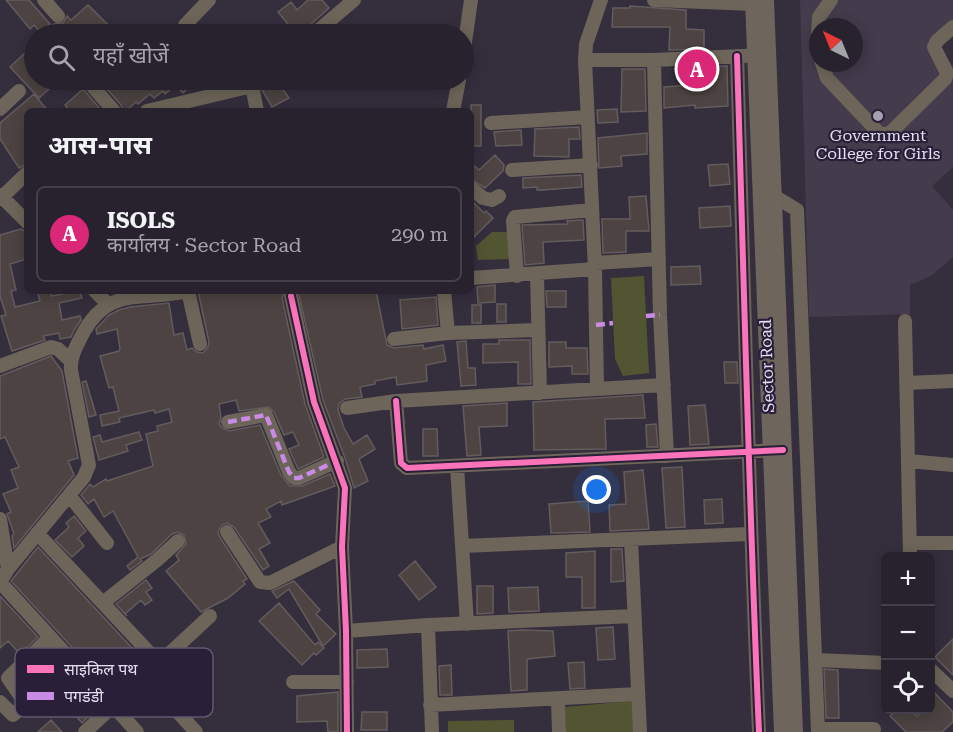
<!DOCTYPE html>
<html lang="hi">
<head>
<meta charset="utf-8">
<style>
	:root { --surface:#28222e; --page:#342f3a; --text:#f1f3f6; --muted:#a5a4aa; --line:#443f4a; --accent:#db2777 }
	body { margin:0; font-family:"Roboto Serif","Noto Sans Devanagari",serif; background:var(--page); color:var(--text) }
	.controls { position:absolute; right:18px; bottom:18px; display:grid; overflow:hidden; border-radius:9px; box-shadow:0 3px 15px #0003 }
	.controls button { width:54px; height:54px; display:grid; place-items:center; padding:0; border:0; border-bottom:2px solid var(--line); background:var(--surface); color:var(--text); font:30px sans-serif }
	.compass { position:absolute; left:809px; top:18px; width:54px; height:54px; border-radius:50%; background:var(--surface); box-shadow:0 3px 15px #0003; rotate:317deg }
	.you { position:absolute; left:597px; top:490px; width:21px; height:21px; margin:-15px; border:4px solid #fff; border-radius:50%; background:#1a73e8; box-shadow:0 0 0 9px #1a73e833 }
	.badge { display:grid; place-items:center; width:39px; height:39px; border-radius:50%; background:var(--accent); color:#fff; font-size:20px; font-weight:700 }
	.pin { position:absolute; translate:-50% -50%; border:3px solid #fff; box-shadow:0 2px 6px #0006 }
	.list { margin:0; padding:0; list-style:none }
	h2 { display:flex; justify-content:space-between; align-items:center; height:78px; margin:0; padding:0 24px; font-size:26px }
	h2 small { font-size:20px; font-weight:400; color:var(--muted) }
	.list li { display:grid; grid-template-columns:39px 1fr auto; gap:18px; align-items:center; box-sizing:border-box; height:96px; margin:0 12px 12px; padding:0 12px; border:2px solid var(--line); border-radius:9px }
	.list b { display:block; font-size:22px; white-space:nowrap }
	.list p { margin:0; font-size:20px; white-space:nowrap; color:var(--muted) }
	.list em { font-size:20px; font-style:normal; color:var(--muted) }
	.icon { flex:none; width:33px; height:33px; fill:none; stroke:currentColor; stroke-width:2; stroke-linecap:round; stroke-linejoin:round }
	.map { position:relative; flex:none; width:953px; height:732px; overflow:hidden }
	.search { position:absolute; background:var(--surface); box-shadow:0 3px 15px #0003; left:24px; top:24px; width:450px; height:66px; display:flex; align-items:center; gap:15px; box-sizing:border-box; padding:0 21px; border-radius:33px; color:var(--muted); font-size:22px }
	.panel { position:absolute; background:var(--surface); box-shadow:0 3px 15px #0003; left:24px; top:108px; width:450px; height:186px; border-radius:9px }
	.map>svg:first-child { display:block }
	.education { fill:#443b4c; fill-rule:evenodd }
	.green { fill:#525531 }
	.building { fill:#4c4342; stroke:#635c5d; stroke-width:1.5 }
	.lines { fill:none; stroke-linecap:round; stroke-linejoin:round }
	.minor { stroke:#6d6559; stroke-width:14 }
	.major { stroke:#6e655c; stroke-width:16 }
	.quiet { stroke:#ca8be6; stroke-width:4.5; stroke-dasharray:9 4.5; stroke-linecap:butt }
	.cycleway-casing { stroke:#2a1f38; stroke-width:10 }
	.cycleway { stroke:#fb73b8; stroke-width:6 }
	.poi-dot { fill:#a7a0b1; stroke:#2a1f38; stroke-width:2 }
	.labels { text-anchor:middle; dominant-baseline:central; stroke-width:4.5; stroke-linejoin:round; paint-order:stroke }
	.poi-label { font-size:16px; fill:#e5def0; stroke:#2a1f38 }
	.street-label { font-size:16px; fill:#e5def0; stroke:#2a1f38 }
	.key { fill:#2a1f38; stroke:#62586f; stroke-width:1.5 }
	.key-label { font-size:16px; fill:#e5def0 }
</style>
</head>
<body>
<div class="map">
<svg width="953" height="732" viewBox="0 0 953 732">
	<rect width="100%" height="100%" fill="#352e3d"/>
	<!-- education -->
	<path class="education" d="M800 0H953V35L938 49 953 66V167L932 186 953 210V257L931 276 910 285V314L809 317ZM818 27H854V63H818Z"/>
	<!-- green -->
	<path class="green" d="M492 232H514L511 259 478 260 476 246Z
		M644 276 649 373 623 376 615 359 611 278Z
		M632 701 634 732H566L565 707Z
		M514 720V732H448V721Z"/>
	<!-- building -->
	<path class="building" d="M6 0H29L50 24 41 33 34 25 30 29Z
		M308 0H322L329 8 300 34H296L278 12 291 2 297 10Z
		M88 5 111 28 110 29 114 34H58L51 26 54 24 63 23 67 16 71 20Z
		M630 6 686 10V29L704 30V49L669 50 670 27H612L613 8H630Z
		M31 47 34 51V80H59L39 98 10 67Z
		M727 66 728 106 695 108V105L664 108V87L693 85V67Z
		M622 69H645L646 111 621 112Z
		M99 80H195L183 93 176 85 165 94 163 91 154 98 150 94 138 104 136 102 126 111H123L121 105Z
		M274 80H293L282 88 289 98 272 107 262 90Z
		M83 89 102 111H70L65 105Z
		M34 94 48 111H27V164L19 168 0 139V123Z
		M471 105H481V146H471Z
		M617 109 618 122 598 123 597 110Z
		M579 127 580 139H569V157L534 156 535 129Z
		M521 130 522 145 496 146 494 132Z
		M647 133V154L621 156 622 166 599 168 598 138Z
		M495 155 504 165 503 171 485 188 471 179V163L479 170Z
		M728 164 730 184 710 186 708 165Z
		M581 175 582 187 543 190H537V187L523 188V178Z
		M646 196 649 231H626V252L603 253 602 219H630L629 197Z
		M471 200 484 213 486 211 493 218 471 240Z
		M730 206 731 226 700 228 699 208Z
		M583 220 584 240 543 242 544 263 525 265 522 225 568 224 567 221Z
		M21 229 25 231 27 236V259L10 264 16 290 11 291 15 307 40 301 37 291H50L52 296 80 291 82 298 59 303 62 320 80 316 81 320 74 330 71 337 60 339 59 333 43 336 45 340 12 351 1 316 6 315 0 296V235Z
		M700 266 701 284 671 285V267Z
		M495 285V302L478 303 477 287Z
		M198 291H284L282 298 305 404 324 457 298 469 289 449 299 445 293 432 284 435 274 412 269 407 239 411 236 400 219 404 221 417 219 424 222 428 229 431 260 425 281 475 290 486H302L330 474 335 486 282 505 281 501 266 509 271 517 258 523 270 543 259 549 269 566 263 570 234 527 227 523 222 525 218 532 219 536 247 579 243 581 245 584 228 598 201 612 166 571 179 560 176 555 186 544 184 535 177 532 172 534 151 554 140 559 142 561 130 570 127 566 138 557 113 511 104 517 94 499 88 504 81 495 90 484 93 487 106 479 107 481 153 466 146 434 158 431 157 426 172 422 169 409 155 413 154 410 119 418 120 422 102 426 100 415 119 411 113 387 109 388 100 356 119 351 120 349 117 329 97 334 96 329 109 315 119 310 130 307 169 303 174 335 183 333 187 350 192 348 197 352 203 353 208 347 209 342Z
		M298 291H376L387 345 394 348 423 345 424 349 443 345 446 361 426 365 427 381 397 385 396 377 375 381V384L360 387 362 397 345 399 339 404 338 410 344 428 353 444 367 435 375 449 359 459 368 481 354 488 345 458 323 400Z
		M546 291H566V307H547Z
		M436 297 438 325 402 329 400 300Z
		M497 304H506V322H497Z
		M472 305H481V323H472Z
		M499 340H530L531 384H518V362L483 363V344H499Z
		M466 341 468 368H475L476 385 461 386 457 342Z
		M549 342H566V348H587L588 374H572V366L549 367Z
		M51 356 62 371 78 458 68 461 74 475 14 548 12 536 14 534 7 514 11 512 3 494 18 488 11 470 19 467 5 437 0 439V376Z
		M724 362H737L738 383H725Z
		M86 381 96 415 89 417 82 382Z
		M643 395 645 418 605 419 606 449 534 450 533 402Z
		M507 403V426L479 427 481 455 467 456 463 406Z
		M705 405 709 444 690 445 688 406Z
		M656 424 658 447H647L646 425Z
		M423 429H437L438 456H423Z
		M139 432 142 440 126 445 128 451 99 460 93 437 100 435 102 442Z
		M682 467 685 527 666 528 662 468Z
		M643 470 649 529 610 531 609 505 626 504 624 472Z
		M722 499 723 523 705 524 704 500Z
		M588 501 590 532 551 533 549 504Z
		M74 516 86 531 78 538 84 546 72 557 55 540 69 527 66 523Z
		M38 547 146 663 114 693 11 581Z
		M611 549H622L624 581 611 582Z
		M595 551V608H582V577H566V553Z
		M415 561 436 587 419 600 399 575Z
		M146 580 152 588 146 592 152 600 145 605 141 600 125 614 127 616 116 604Z
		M294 581 320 610 316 614 336 634 323 646 289 589 277 598 272 591Z
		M477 586H493V613L477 614Z
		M538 587 539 611 509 612 508 588Z
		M0 596 38 637 20 654 8 641 0 648Z
		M279 603 315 645 318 642 324 648 316 655 314 653 302 665 259 621Z
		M613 627 615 659 598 660 596 628Z
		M521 630 553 631 555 656 527 659V690L511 691 508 631Z
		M953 639V675L935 657Z
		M387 649 388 667 357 668V650Z
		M584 662 585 688 570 689 568 663Z
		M451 665 452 695H440L439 666Z
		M824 669 838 670 839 718H826Z
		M73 675 100 705 82 723 67 706 69 704 57 689Z
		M930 688 953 712V722L942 732H906L890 716 897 710H910L917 716 924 710H930Z
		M338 692V732H328L327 721 297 722V696Z
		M362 712H387V730H361Z
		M51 720 62 732H38Z"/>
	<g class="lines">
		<!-- minor -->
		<path class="minor" d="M44 0 58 16
			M654 0 753 4
			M185 25 209 0
			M314 34 354 0
			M818 34 819 17 831 0
			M464 49 471 0
			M737 56C744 282 749 507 759 732
			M585 60H654L765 55
			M654 60 660 315 667 456
			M822 63 827 78 879 133 885 135 891 132 945 79 947 73 934 47 937 41 953 27
			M87 80 114 111
			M252 86 257 111
			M0 109 19 91
			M147 111 252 86 261 80
			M453 111 459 80
			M491 123 588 117
			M512 170 591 165
			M471 188 483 198 492 200 499 196
			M0 195 27 222
			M774 196 797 210 818 732
			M0 199 27 173
			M595 263 659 259
			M537 274 540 393
			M517 276 513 221 515 217 592 210
			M471 278 595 269
			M95 291 108 304
			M188 291 200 344
			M444 291 448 333
			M291 296 314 402 345 488 342 547 346 631 347 732
			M905 321 910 556
			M394 339 448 333 538 330
			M0 366 51 347 58 349 70 360
			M906 383 953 381
			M597 389 595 269 585 60 586 44 601 0
			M396 401 401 463 407 468 781 450
			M347 408 396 401 664 385
			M228 422 266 415 289 472 294 478H299L337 461
			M908 461 953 465
			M457 466 467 624
			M69 495 107 543
			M0 519 8 569
			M227 532 260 582 270 583 342 547
			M37 533 159 663
			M631 539 640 732
			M910 543H953
			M462 546 750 534
			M0 582 8 569 84 477 89 465 71 370C70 357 76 347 82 335 109 284 143 302 189 291
			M0 582 137 732
			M104 602 157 560 178 541
			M428 625 432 732
			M346 631 428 625 634 616
			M816 660 886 663
			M930 669 953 691
			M145 676 196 732
			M293 682H347
			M558 700 559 732
			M0 702 13 715 74 663
			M26 704 8 678 50 637
			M430 705 638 694
			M818 729H874
			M85 732 210 616"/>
		<!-- major -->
		<path class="major" d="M753 0 782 732
			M766 0 795 732"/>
		<!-- quiet -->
		<path class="quiet" d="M646 316 660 315
			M596 325 613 323
			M228 422 266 415 289 472 294 478H299L337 461"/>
		<defs>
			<path id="cycleway" d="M737 56C744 282 749 507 759 732
				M291 296 314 402 345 488 342 547 346 631 347 732
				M396 401 401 463 407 468 783 450"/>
		</defs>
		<!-- cycleway casing -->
		<use href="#cycleway" class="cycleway-casing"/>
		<!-- cycleway -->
		<use href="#cycleway" class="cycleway"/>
	</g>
	<!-- markers -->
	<circle class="poi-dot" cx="878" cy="116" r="6"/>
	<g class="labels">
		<!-- poi labels -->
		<g class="poi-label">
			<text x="878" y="135">Government<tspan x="878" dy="18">College for Girls</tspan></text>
		</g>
		<!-- street labels -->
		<g class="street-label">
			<text transform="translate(767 366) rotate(-92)">Sector Road</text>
		</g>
	</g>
	<!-- legend -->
	<rect x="15" y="648" width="198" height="69" rx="9" class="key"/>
	<rect x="27" y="665" width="27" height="8" fill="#fb73b8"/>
	<rect x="27" y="692" width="27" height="8" fill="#ca8be6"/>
	<g class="key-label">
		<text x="64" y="675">साइकिल पथ</text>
		<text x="64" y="702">पगडंडी</text>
	</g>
</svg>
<div class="controls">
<button>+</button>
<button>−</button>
<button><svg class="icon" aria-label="locate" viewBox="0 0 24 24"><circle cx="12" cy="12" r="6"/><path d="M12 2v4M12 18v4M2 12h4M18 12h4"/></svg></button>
</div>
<svg class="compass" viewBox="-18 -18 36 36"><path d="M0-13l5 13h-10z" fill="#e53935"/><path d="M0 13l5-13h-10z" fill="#a5a4aa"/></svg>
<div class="you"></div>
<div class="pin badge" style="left:697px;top:69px">A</div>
<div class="search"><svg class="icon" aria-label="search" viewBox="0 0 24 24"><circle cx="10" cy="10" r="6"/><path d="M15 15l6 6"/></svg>यहाँ खोजें</div>
<section class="panel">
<h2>आस-पास<small></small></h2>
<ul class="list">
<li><span class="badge">A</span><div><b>ISOLS</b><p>कार्यालय · Sector Road</p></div><em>290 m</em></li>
</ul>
</section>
</div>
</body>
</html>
